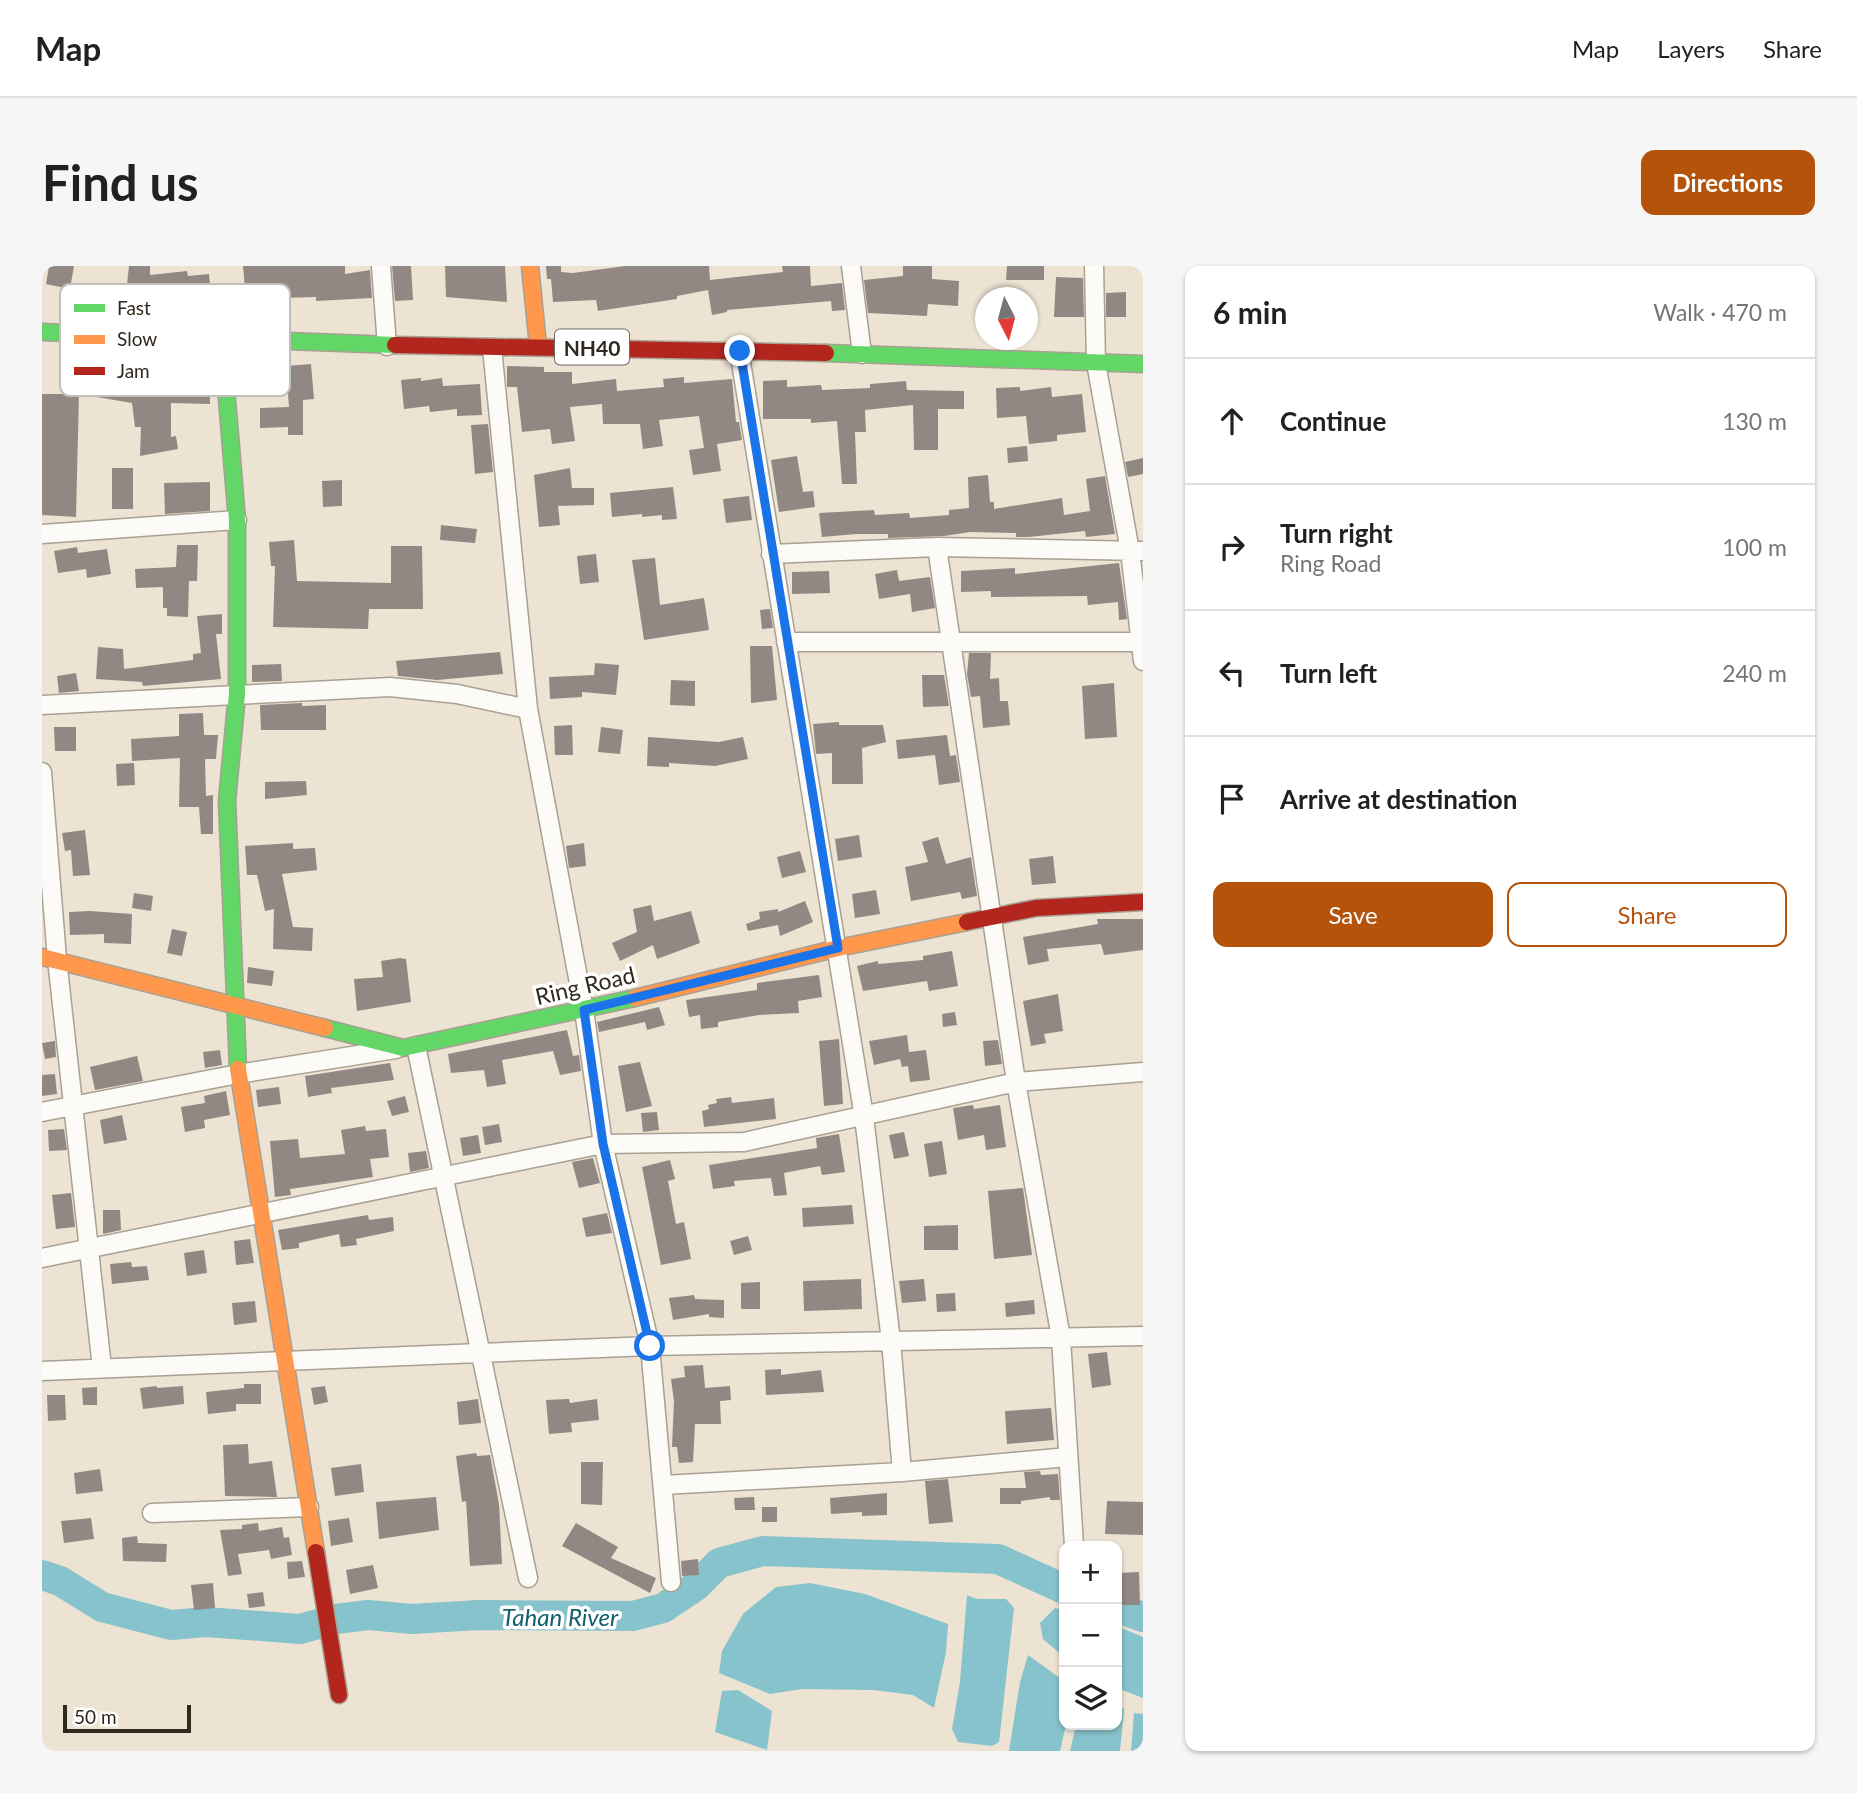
<!DOCTYPE html>
<html lang="en">
<head>
<meta charset="utf-8">
<style>
	:root { --surface:#fff; --page:#f6f6f6; --text:#202124; --muted:#757577; --line:#e0e0e0; --accent:#b45309 }
	body { margin:0; font-family:Lato,sans-serif; background:var(--page); color:var(--text) }
	.controls { position:absolute; right:21px; bottom:21px; display:grid; overflow:hidden; border-radius:14px; box-shadow:0 2px 5px #0004 }
	.controls button { width:63px; height:63px; display:grid; place-items:center; padding:0; border:0; border-bottom:2px solid var(--line); background:var(--surface); color:var(--text); font:35px sans-serif }
	.compass { position:absolute; left:933px; top:21px; width:63px; height:63px; border-radius:50%; background:var(--surface); box-shadow:0 2px 5px #0004; rotate:174deg }
	.scale { position:absolute; left:21px; bottom:18px; width:128px; box-sizing:border-box; padding-left:7px; border:4px solid #30291d; border-top:0; font-size:19px; line-height:24px; white-space:nowrap; color:#30291d; -webkit-text-stroke:5px #fff; paint-order:stroke }
	.stop { position:absolute; width:21px; height:21px; margin:-16px; border:5px solid #1a73e8; border-radius:50%; background:#fff }
	.stop.end { background:#1a73e8; border-color:#fff; box-shadow:0 2px 7px #0008 }
	.list { margin:0; padding:0; list-style:none }
	h2 { display:flex; justify-content:space-between; align-items:center; height:91px; margin:0; padding:0 28px; font-size:30px }
	h2 small { font-size:23px; font-weight:400; color:var(--muted) }
	.list li { display:grid; grid-template-columns:46px 1fr auto; gap:21px; align-items:center; box-sizing:border-box; height:126px; padding:0 28px; border-top:2px solid var(--line) }
	.list b { display:block; font-size:26px; white-space:nowrap }
	.list p { margin:0; font-size:23px; white-space:nowrap; color:var(--muted) }
	.list em { font-size:23px; font-style:normal; color:var(--muted) }
	.actions { display:flex; gap:14px; padding:21px 28px }
	.actions a { flex:1; padding:16px 0; border:2px solid var(--accent); border-radius:14px; text-align:center; font-size:24px; color:var(--accent) }
	.actions .main { background:var(--accent); color:#fff }
	.icon { flex:none; width:38px; height:38px; fill:none; stroke:currentColor; stroke-width:2; stroke-linecap:round; stroke-linejoin:round }
	.map { position:relative; flex:none; width:1101px; height:1485px; overflow:hidden; border-radius:14px }
	header { display:flex; align-items:center; gap:42px; box-sizing:border-box; height:98px; padding:0 35px; background:var(--surface); border-bottom:2px solid var(--line) }
	header strong { font-size:33px }
	nav { display:flex; gap:38px; margin-inline-start:auto; font-size:24px }
	.intro { display:flex; align-items:center; justify-content:space-between; box-sizing:border-box; height:168px; padding:0 42px }
	h1 { margin:0; font-size:49px }
	.button { padding:18px 32px; border-radius:14px; background:var(--accent); color:#fff; font-size:24px; font-weight:700 }
	main { display:flex; gap:42px; padding:0 42px }
	aside { flex:1; background:var(--surface); border-radius:14px; box-shadow:0 2px 5px #0004 }
	.map>svg:first-child { display:block }
	.water { fill:#87c3cc }
	.lines { fill:none; stroke-linecap:round; stroke-linejoin:round }
	.river { stroke:#87c3cc; stroke-width:30 }
	.building { fill:#928883 }
	.street-casing { stroke:#a8a093; stroke-width:21 }
	.fast-casing { stroke:#a8a093; stroke-width:19 }
	.slow-casing { stroke:#a8a093; stroke-width:19 }
	.jam-casing { stroke:#a8a093; stroke-width:19 }
	.street { stroke:#fcfbf8; stroke-width:18 }
	.fast { stroke:#63d668; stroke-width:16 }
	.slow { stroke:#ff974d; stroke-width:16 }
	.jam { stroke:#b3261e; stroke-width:16 }
	.route { stroke:#1a73e8; stroke-width:9 }
	.labels { text-anchor:middle; dominant-baseline:central; stroke-width:7; stroke-linejoin:round; paint-order:stroke }
	.shield { fill:#fff; stroke:#6e6961; stroke-width:2 }
	.shield-label { font-size:21px; font-weight:bold; fill:#30291d }
	.street-label { font-size:23px; fill:#30291d; stroke:#fff }
	.water-label { font-size:24px; font-style:italic; fill:#145f6e; stroke:#fff }
	.key { fill:#fff; stroke:#c1bfbb; stroke-width:2 }
	.key-label { font-size:19px; fill:#30291d }
</style>
</head>
<body>
<header>
<strong>Map</strong>
<nav><a>Map</a><a>Layers</a><a>Share</a></nav>
</header>
<div class="intro"><h1>Find us</h1><a class="button">Directions</a></div>
<main>
<div class="map">
<svg width="1101" height="1485" viewBox="0 0 1101 1485">
	<rect width="100%" height="100%" fill="#ede3d2"/>
	<!-- water -->
	<path class="water" d="M768 1317 823 1328 906 1358 904 1386 892 1442 871 1429 831 1424 760 1423 728 1428 677 1407 680 1385 701 1348 734 1321Z
		M925 1329 935 1333H964L972 1342 957 1476 950 1480 916 1476 910 1463 918 1416Z
		M1013 1342 1022 1344V1391L1001 1373 998 1357Z
		M1075 1360 1101 1371V1432L1075 1422Z
		M986 1389 1022 1415 1024 1459 1018 1485H967L978 1416Z
		M696 1424 730 1445 725 1484 673 1466 680 1425Z
		M1075 1440 1082 1443 1078 1485H1028L1034 1459H1075Z
		M1092 1447 1101 1448V1485H1089Z"/>
	<g class="lines">
		<!-- river -->
		<path class="river" d="M0 1309 18 1315 60 1341 129 1359 164 1356 258 1363 294 1353 326 1349 370 1353 436 1349 591 1350 621 1342 654 1320 677 1297 721 1285 956 1293 1022 1323
			M1075 1342 1101 1351"/>
	</g>
	<!-- building -->
	<path class="building" d="M7 0H32L28 23 4 18Z
		M87 0H108V9L145 5 146 10 167 8 169 29 120 31 84 27Z
		M201 0H303V8L328 4 330 32 274 35V31L204 33Z
		M350 0H369L371 34 353 35Z
		M403 0H463L465 36 404 31Z
		M504 0H519V6L531 7 583 0H667L668 14 741 6 740 0H768L769 20 800 17 803 44 790 45 789 35 685 44V46L670 49 666 24 635 30V33L556 45 554 34 511 36 509 13H505Z
		M861 0H890V13L917 15 916 40 886 38 885 50 826 47 822 14 861 10Z
		M965 0H1002V14H964Z
		M1014 11 1041 12 1042 51H1012Z
		M1084 26V51H1064V27Z
		M95 93 96 121 142 116V108L168 109V138L129 137V171L134 170 136 183 98 190 99 161H93L90 137 37 128 34 251 0 249V128H37L43 94 79 100 78 94Z
		M269 98 272 133 261 134V169H246V161L218 162V142L247 141 244 100Z
		M465 100 502 101V106H530V118L574 113 575 125 622 121 621 113 642 111V117L690 113 694 156H697L700 174 675 178 679 205 651 209 647 184 662 182 657 150 617 154 621 180 601 183 598 158H561L560 138 528 141 533 175 510 178 508 163 480 166 475 121H465Z
		M379 112V115L400 112 401 120 438 118 440 149 415 150V143L388 146 387 140 362 143 359 114Z
		M745 114V121L779 119 780 124 828 122V118L864 115 865 124 922 125V143H896V184H872L871 139 823 144 824 166H813L815 218H800L795 155 769 157V153H721V115Z
		M978 121V125L1009 121 1010 131 1040 128 1044 166 1015 169V175L987 178 984 150 955 152 954 122Z
		M446 158 451 206 433 208 429 159Z
		M985 180 986 195 966 197 965 182Z
		M755 190 761 226 771 225 773 241 737 246 729 194Z
		M1101 192V208L1086 211 1083 196Z
		M70 202H91V243H70Z
		M528 202 530 222H552V239L516 240 518 259 497 261 492 209Z
		M946 209 948 236H952V243L1020 232 1022 249 1048 245 1044 213 1063 210 1073 268 1044 271 1043 265 987 271H974V267L928 266 902 270 846 272V268H814L780 271 777 247 832 244 833 249 867 247 868 252 907 249V244L927 242 926 211Z
		M300 214V240L281 241 280 215Z
		M168 216V245L123 248 122 217Z
		M631 221 635 253 620 254V249L600 251V248L570 251 568 227Z
		M707 230 710 254 684 257 681 233Z
		M399 259 435 263 433 277 398 274Z
		M252 274 255 315 349 317V280H380L381 343H327L326 363 231 361 233 300H229L227 276Z
		M135 279H156L155 315H147L146 351 125 350V342H121V321L94 322 93 303 134 301Z
		M35 281 36 287 65 283 69 308 45 312 44 303 16 307 12 285Z
		M554 288 557 316 538 318 535 290Z
		M613 292 618 339 662 332 667 364 602 374 590 294Z
		M1077 297 1085 353 1077 354 1076 336 1046 339 1045 330 949 331V325L919 326V305L973 302V308Z
		M855 304 857 315 888 311 893 342 870 346 868 328 837 333 833 308Z
		M787 305 788 327 750 328V306Z
		M728 343 731 362 720 363 718 344Z
		M180 348V368H174L179 413 101 420 100 416 54 413 56 381 81 383 82 403 151 394V388L159 387 155 350Z
		M708 380H730L735 434 709 437Z
		M458 386 461 408 395 414 356 410 354 395Z
		M927 387H949L948 413 957 412 958 435H966L968 459 941 462 938 430 929 431 925 408Z
		M553 397 577 399 574 429 540 426V431L508 433 507 411 552 409Z
		M239 398 240 415 210 416V399Z
		M34 407 37 425 17 427 15 410Z
		M880 409H902L907 440 881 441Z
		M629 414 653 415V440L628 439Z
		M1072 417 1075 471 1043 473 1040 420Z
		M260 437V440L284 439V464H219L218 439Z
		M161 447 162 469H176L174 493H163L164 530 171 529V568H159L157 541H137L138 492 90 495 89 473 137 470V448Z
		M797 456V459H841L844 476 820 482 821 518H790V487L774 488 771 458Z
		M530 459 531 489H513L512 460Z
		M12 461H34V485H13Z
		M559 461 581 464 578 488 556 486Z
		M905 469 908 490 914 489 918 516 897 519 893 489 856 493 854 474Z
		M606 471 677 476 701 471 706 493 673 500 627 497V501L605 500Z
		M92 497 93 519 75 520 74 498Z
		M264 515 265 529 223 533V516Z
		M43 564 48 609 31 610 29 584 23 585 20 567Z
		M817 569 820 591 796 595 793 573Z
		M896 571 904 598 929 591 935 630 920 633 918 626 869 635 863 601 886 596 880 576Z
		M251 577V583L273 582 275 604 240 608 251 661 271 662 270 685 231 683 232 643 223 645 215 609H205L203 580Z
		M542 577 544 600 527 602 524 580Z
		M758 585 764 606 740 612 735 591Z
		M1011 590 1014 617 990 619 987 593Z
		M834 624 838 648 813 652 810 628Z
		M92 627 111 630 109 645 90 642Z
		M763 635 771 656 738 670 736 659 706 665 704 658 718 653 717 646 736 643V646Z
		M609 639 612 655 649 645 658 677 615 693 611 679 578 695 570 677 595 666 591 643Z
		M48 645 90 648 89 678 62 677V668L28 669 27 646Z
		M1055 653H1101V684L1062 689 1059 678 1005 683 1007 695 986 699 981 671 1056 658Z
		M130 663 145 666 140 690 125 687Z
		M910 685 916 720 887 725 885 715 821 725 815 700 836 695V698L881 694V690Z
		M358 692 364 693 369 736 315 745 312 713 341 711 339 695Z
		M206 701 232 705 230 720 205 717Z
		M777 709 780 731 756 735 757 747 717 749 676 756V761L659 763 658 749 647 751 644 734 715 724V717Z
		M1016 728 1021 765 1002 768 1004 777 989 780 981 735Z
		M617 741 623 759 605 764 603 756 557 766 555 756Z
		M913 746 915 759 901 761 900 748Z
		M525 764 531 790 537 789 539 805 518 809 511 785 460 794 464 818 445 821 442 804 409 807 406 788Z
		M865 769 867 786 884 784 888 814 868 816 866 800 860 801 858 793 832 799 827 775Z
		M797 773 801 838 782 840 777 775Z
		M956 774 960 798 943 800 941 775Z
		M13 775 14 791 3 793 0 777Z
		M178 784 180 799 163 802 161 786Z
		M95 790 101 815 53 824 48 801Z
		M598 796 610 840 584 846 576 800Z
		M348 797 352 814 289 822 290 827 266 831 263 810Z
		M13 808 15 828 0 830V809Z
		M237 821 239 838 216 841 214 824Z
		M184 825 188 849 162 854 163 862 143 866 139 841 163 837 162 830Z
		M363 830 367 846 350 850 345 835Z
		M689 831 690 837 732 832 734 853 662 861 660 845 667 843 666 839 675 837 674 833Z
		M931 839 932 843 958 839 964 881 944 884 942 869 916 874 911 842Z
		M615 846 617 864 601 866 599 847Z
		M80 849 85 874 62 878 58 854Z
		M457 858 460 876 443 879 440 861Z
		M323 860 324 865 344 863 347 891 328 893 331 911 248 923 249 929 233 931 228 875 256 873 258 892 303 888 299 864Z
		M22 863 25 884 7 885 6 864Z
		M862 866 867 890 852 893 847 869Z
		M797 868 803 906 780 909 778 900 742 907 745 929 732 930 729 912 692 915 693 920 671 923 667 899 775 882 774 872Z
		M436 869 439 887 421 890 418 872Z
		M900 875 905 908 887 911 882 878Z
		M384 885 387 902 368 906 366 887Z
		M551 892 558 917 537 922 530 896Z
		M628 894 633 913 626 915 634 958 642 956 649 993 619 999 600 901Z
		M981 922 990 989 952 993 946 925Z
		M29 927 33 961 14 963 10 929Z
		M810 939 812 958 761 961 760 942Z
		M61 944H78L79 964 61 968Z
		M565 947 570 967 544 971 540 952Z
		M326 949 327 954 351 951 352 965 314 973 315 979 299 981 297 968 257 977V982L240 984 236 964Z
		M916 959V984H882V960Z
		M706 970 710 984 692 989 688 975Z
		M208 973 212 997 194 999 192 975Z
		M162 984 165 1007 145 1010 142 987Z
		M89 996 90 1001 105 1000 107 1014 70 1018 68 998Z
		M819 1013 820 1043 762 1045 761 1015Z
		M882 1013 884 1035 860 1037 857 1015Z
		M718 1016V1043H699V1017Z
		M913 1027 914 1045 895 1046 894 1028Z
		M652 1029 653 1033 682 1034V1052L667 1051V1048L631 1054 627 1032Z
		M992 1034 993 1048 964 1051 963 1037Z
		M213 1035 215 1056 192 1059 190 1037Z
		M1065 1086 1069 1119 1050 1122 1046 1088Z
		M661 1099 663 1122 688 1120 689 1134 678 1135 679 1158H653L651 1196 637 1197 635 1181H630L632 1135 629 1113 643 1111 642 1100Z
		M739 1103V1109L779 1104 782 1126 724 1129 723 1104Z
		M202 1118H219V1138H194V1145L166 1148 164 1126 202 1122Z
		M115 1120V1122L141 1120 142 1138 101 1143 98 1122Z
		M283 1120 286 1136 272 1139 269 1122Z
		M55 1121V1139H41L40 1122Z
		M5 1129H23L24 1154 6 1155Z
		M436 1133 439 1157 417 1159 415 1136Z
		M527 1133 528 1137 555 1133 557 1154 529 1157 530 1166 507 1168 504 1134Z
		M1009 1142 1012 1174 965 1178 963 1145Z
		M206 1178 207 1198 230 1195 235 1231 183 1230 181 1179Z
		M434 1187 435 1190 448 1189 457 1238 460 1298 428 1300 424 1235 420 1236 414 1190Z
		M539 1196H561L560 1239 539 1238Z
		M319 1198 322 1226 293 1230 289 1202Z
		M58 1203 61 1225 34 1228 32 1207Z
		M998 1205 999 1209 1016 1208 1018 1234H1008V1231L979 1235V1238H958V1222H984L982 1206Z
		M906 1213 911 1256 887 1258 883 1215Z
		M845 1227V1249L820 1250V1246L789 1248 788 1232Z
		M394 1231 397 1264 337 1273 334 1236Z
		M712 1231 713 1244H693L692 1232Z
		M1065 1235 1101 1236V1269L1063 1268Z
		M720 1241H735V1256H720Z
		M49 1252 52 1273 22 1277 19 1255Z
		M307 1252 311 1276 289 1280 286 1255Z
		M216 1257 217 1265 240 1261 242 1272 247 1271 250 1289 229 1293 227 1284 196 1288 200 1308 186 1310 178 1264 200 1263V1259Z
		M534 1257 576 1281 569 1292 614 1312 608 1327 520 1280Z
		M95 1270 96 1277 125 1278 124 1296 81 1295 80 1272Z
		M656 1293 657 1309 640 1310 639 1295Z
		M260 1295 263 1311 246 1313 245 1296Z
		M331 1299 336 1322 308 1328 304 1304Z
		M1097 1306 1098 1339H1075V1307Z
		M171 1317 173 1342 152 1344 149 1319Z
		M221 1326 223 1340 207 1342 205 1328Z"/>
	<g class="lines">
		<defs>
			<path id="street" d="M339 0 345 80
				M809 0 820 88
				M1052 0 1054 97 1088 285 1101 395
				M450 82 486 443 542 744 561 878 608 1080 629 1316
				M697 84 822 851 849 1075 860 1206
				M0 268 195 254
				M895 281 974 816 1019 1072 1032 1280
				M729 288 895 281 1101 285
				M744 376H1101
				M0 439 348 421 415 428 486 443
				M0 506 15 693 60 1102
				M374 780 486 1312
				M0 846 196 808 354 783
				M0 992 561 878 702 876 974 816 1101 806
				M0 1105 608 1080 1101 1070
				M621 1219 860 1206 1026 1191
				M110 1247 267 1241"/>
			<path id="fast" d="M0 66 353 79
				M180 73 195 254V428L185 535 196 803
				M784 87 1101 98
				M283 762 361 782 593 732"/>
			<path id="slow" d="M488 0 496 80
				M0 691 283 762
				M593 732 796 682 925 656
				M196 803 274 1286"/>
			<path id="jam" d="M353 79 784 87
				M925 656 994 642 1101 636
				M274 1286 297 1429"/>
		</defs>
		<!-- street casing -->
		<use href="#street" class="street-casing"/>
		<!-- fast casing -->
		<use href="#fast" class="fast-casing"/>
		<!-- slow casing -->
		<use href="#slow" class="slow-casing"/>
		<!-- jam casing -->
		<use href="#jam" class="jam-casing"/>
		<!-- street -->
		<use href="#street" class="street"/>
		<!-- fast -->
		<use href="#fast" class="fast"/>
		<!-- slow -->
		<use href="#slow" class="slow"/>
		<!-- jam -->
		<use href="#jam" class="jam"/>
	</g>
	<g class="lines">
		<!-- route -->
		<path class="route" d="M608 1080 561 878 542 744 796 682 698 85"/>
	</g>
	<g class="labels">
		<!-- shield labels -->
		<rect class="shield" x="513" y="63.5" width="74" height="35" rx="5"/>
		<g class="shield-label">
			<text x="550" y="81">NH40</text>
		</g>
		<!-- street labels -->
		<g class="street-label">
			<text transform="translate(543 719) rotate(-13)">Ring Road</text>
		</g>
		<!-- water labels -->
		<g class="water-label">
			<text x="518" y="1350">Tahan River</text>
		</g>
	</g>
	<!-- legend -->
	<rect x="18" y="18" width="230" height="112" rx="10" class="key"/>
	<rect x="32" y="38" width="31" height="8" fill="#63d668"/>
	<rect x="32" y="69" width="31" height="9" fill="#ff974d"/>
	<rect x="32" y="101" width="31" height="8" fill="#b3261e"/>
	<g class="key-label">
		<text x="75" y="49">Fast</text>
		<text x="75" y="80">Slow</text>
		<text x="75" y="112">Jam</text>
	</g>
</svg>
<div class="controls">
<button>+</button>
<button>−</button>
<button><svg class="icon" aria-label="layers" viewBox="0 0 24 24"><path d="M12 4l9 5-9 5-9-5zM3 14l9 5 9-5"/></svg></button>
</div>
<svg class="compass" viewBox="-18 -18 36 36"><path d="M0-13l5 13h-10z" fill="#e53935"/><path d="M0 13l5-13h-10z" fill="#757577"/></svg>
<div class="scale">50 m</div>
<div class="stop" style="left:608px;top:1080px"></div>
<div class="stop end" style="left:698px;top:85px"></div>
</div>
<aside>
<h2>6 min<small>Walk · 470 m</small></h2>
<ul class="list">
<li><svg class="icon" aria-label="ahead" viewBox="0 0 24 24"><path d="M12 20V5M6 11l6-6 6 6"/></svg><div><b>Continue</b></div><em>130 m</em></li>
<li><svg class="icon" aria-label="right" viewBox="0 0 24 24"><path d="M7 20v-9h11M14 6l5 5-5 5"/></svg><div><b>Turn right</b><p>Ring Road</p></div><em>100 m</em></li>
<li><svg class="icon" aria-label="left" viewBox="0 0 24 24"><path d="M17 20v-9H6M10 6l-5 5 5 5"/></svg><div><b>Turn left</b></div><em>240 m</em></li>
<li><svg class="icon" aria-label="arrive" viewBox="0 0 24 24"><path d="M6 21V4h12l-3 4 3 4H6"/></svg><div><b>Arrive at destination</b></div></li>
</ul>
<div class="actions"><a class="main">Save</a><a>Share</a></div>
</aside>
</main>
</body>
</html>
